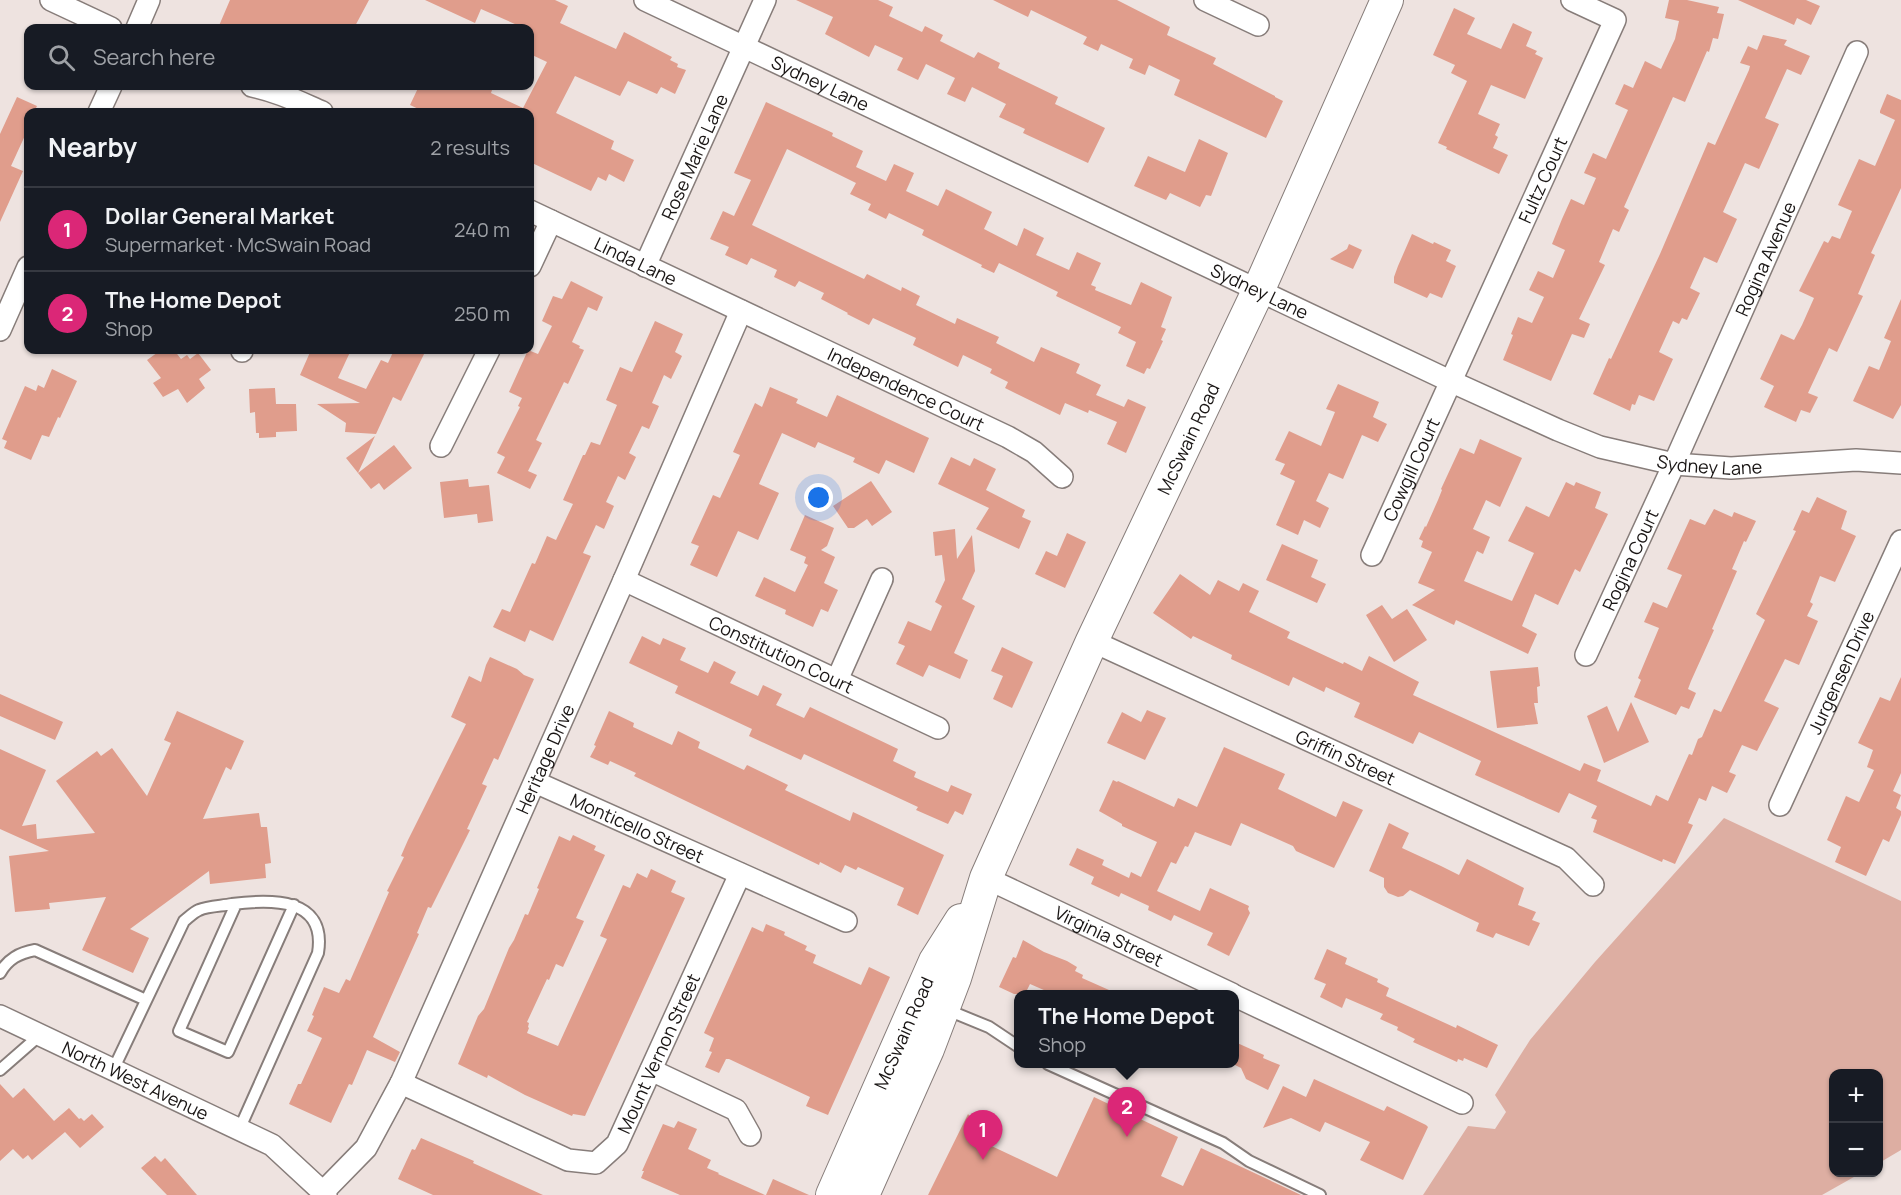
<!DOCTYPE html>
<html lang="en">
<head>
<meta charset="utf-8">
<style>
	:root { --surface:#171b24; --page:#242831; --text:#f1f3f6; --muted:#9ea1a6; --line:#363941; --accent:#db2777 }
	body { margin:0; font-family:Manrope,sans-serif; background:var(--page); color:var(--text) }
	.controls { position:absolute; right:18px; bottom:18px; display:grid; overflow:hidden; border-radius:12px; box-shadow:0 2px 4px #0004 }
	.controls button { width:54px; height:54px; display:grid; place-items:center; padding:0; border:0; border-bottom:2px solid var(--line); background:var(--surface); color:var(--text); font:30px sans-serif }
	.you { position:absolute; left:819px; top:498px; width:21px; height:21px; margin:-15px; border:4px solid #fff; border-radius:50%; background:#1a73e8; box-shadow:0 0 0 9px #1a73e833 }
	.badge { display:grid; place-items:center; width:39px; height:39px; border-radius:50%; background:var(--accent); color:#fff; font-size:20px; font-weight:700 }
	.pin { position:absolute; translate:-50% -50px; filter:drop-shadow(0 2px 3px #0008) }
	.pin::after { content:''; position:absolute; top:32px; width:21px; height:18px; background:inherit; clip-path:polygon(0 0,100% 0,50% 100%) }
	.popup { position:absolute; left:1014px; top:990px; width:225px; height:78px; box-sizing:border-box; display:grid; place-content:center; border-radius:12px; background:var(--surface); filter:drop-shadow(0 2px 4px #0005); font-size:20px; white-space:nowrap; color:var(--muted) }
	.popup b { font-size:22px; color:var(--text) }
	.popup::after { content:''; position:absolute; left:50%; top:100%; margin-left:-12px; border:12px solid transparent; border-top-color:var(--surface) }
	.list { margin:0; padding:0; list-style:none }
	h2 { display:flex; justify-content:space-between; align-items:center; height:78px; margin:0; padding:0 24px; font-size:26px }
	h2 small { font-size:20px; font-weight:400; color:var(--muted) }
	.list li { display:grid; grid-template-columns:39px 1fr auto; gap:18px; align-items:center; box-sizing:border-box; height:84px; padding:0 24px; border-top:2px solid var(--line) }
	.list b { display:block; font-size:22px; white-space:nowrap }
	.list p { margin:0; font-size:20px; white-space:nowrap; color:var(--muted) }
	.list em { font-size:20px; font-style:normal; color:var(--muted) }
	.icon { flex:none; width:33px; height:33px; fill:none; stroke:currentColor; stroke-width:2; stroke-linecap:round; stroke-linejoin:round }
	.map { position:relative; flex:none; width:1901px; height:1195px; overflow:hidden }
	.search { position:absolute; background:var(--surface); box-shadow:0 2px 4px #0004; left:24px; top:24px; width:510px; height:66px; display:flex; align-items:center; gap:15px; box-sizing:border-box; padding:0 21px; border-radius:12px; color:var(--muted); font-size:22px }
	.panel { position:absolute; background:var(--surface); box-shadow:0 2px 4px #0004; left:24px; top:108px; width:510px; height:246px; border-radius:12px }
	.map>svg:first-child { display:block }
	.green { fill:#ddaea2 }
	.building { fill:#e09d8c }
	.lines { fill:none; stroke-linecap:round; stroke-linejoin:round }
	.lane-casing { stroke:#877d7a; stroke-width:14 }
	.street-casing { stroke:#877d7a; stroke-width:24 }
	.primary-casing { stroke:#877d7a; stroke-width:34 }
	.lane { stroke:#fff; stroke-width:10 }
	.street { stroke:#fff; stroke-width:21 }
	.primary { stroke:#fff; stroke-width:32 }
	.labels { text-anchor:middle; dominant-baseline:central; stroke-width:4.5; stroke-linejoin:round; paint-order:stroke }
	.street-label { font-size:18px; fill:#191514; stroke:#fff }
</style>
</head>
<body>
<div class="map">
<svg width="1901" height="1195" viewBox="0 0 1901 1195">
	<rect width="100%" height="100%" fill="#eee3e0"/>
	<!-- green -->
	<path class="green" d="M1724 818 1901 901V1150L1879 1163 1878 1074H1834V1172L1861 1173 1822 1195H1423L1468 1126 1495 1129 1506 1112 1495 1095 1530 1040 1595 962Z"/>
	<!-- building -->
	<path class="building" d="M230 0H369L354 28H218Z
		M425 0H555L568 6 560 23 616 49 624 32 672 57 670 60 678 64 677 67 686 70 675 94 661 87 657 94 628 81 620 96 575 76 556 113 614 141 611 149 634 160 624 182 609 174 606 181 598 177 591 191 530 162V112H425L410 105 419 86H481L492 90 491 93 523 108 547 62 530 54V28H524L481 9 475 23Z
		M796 0H878L893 7 889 16 922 32 925 26 943 35 940 41 974 58 978 52 1000 63 998 68 1058 97 1055 104 1105 128 1088 163 1023 133 1025 129 999 117 1006 104 972 87 965 102 947 94 955 78 926 64 918 80 897 70 903 58 875 45 869 57 825 34 833 17Z
		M993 0H1117L1170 27 1167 35 1216 58 1213 64 1275 96V97L1283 101 1266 138 1174 95 1180 80 1149 65 1145 75 1129 68 1133 59 1101 44 1098 51 1083 44 1087 37 1031 10 1028 17Z
		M1669 0H1687L1719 7 1717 13 1724 14 1718 39 1713 38 1709 52 1707 51 1685 102 1673 97 1624 207 1629 210 1619 232 1613 229 1599 262 1605 265 1579 319 1590 324 1584 338 1572 334 1551 381 1503 360 1513 335 1511 334 1518 317 1532 323 1544 297 1529 290 1538 271 1553 278 1565 250 1552 244 1562 219 1571 199 1584 205 1596 178 1584 173 1593 153 1606 159 1628 110 1615 104 1624 84 1633 88 1645 61 1661 69 1675 39 1679 21 1665 18Z
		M1738 0H1806L1820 6 1811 25 1797 18 1794 25Z
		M1454 8 1475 18 1467 34 1501 49 1513 23 1532 32 1526 46 1537 51 1535 54 1543 58 1525 99 1491 85 1478 114 1500 124 1495 135 1498 137 1493 148 1508 155 1499 174 1446 149 1447 147 1438 143 1467 81 1451 73 1455 65 1433 55Z
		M1763 35 1787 40 1784 45 1810 56 1801 75 1787 69 1765 118 1779 124 1768 149 1759 169 1745 163 1723 212 1737 219 1728 239 1717 263 1704 257 1690 288 1700 293 1687 320 1682 318 1679 324 1673 321 1659 352 1673 359 1654 401 1639 395 1635 405 1632 404 1630 411 1593 394 1609 358 1611 359 1660 254 1708 142 1715 145 1749 70 1750 66 1740 63 1748 46 1757 50Z
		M1887 94 1901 100V188L1871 253 1875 255 1858 294 1863 296 1837 352 1829 348 1808 393 1818 397 1810 413 1801 410 1796 422 1764 407 1774 386 1760 379 1781 334 1794 340 1802 325 1814 298 1799 291 1824 241 1828 243 1832 236 1840 239 1852 211 1838 205 1859 159 1875 166 1895 120 1880 113V111Z
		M17 97 37 106 34 112H28V129L11 166 23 171 0 222V134Z
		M766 102 833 133 832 136 863 151 856 167 886 181 894 164 914 173 906 191 938 206 946 189 992 212 984 229 1017 246 1024 228 1044 238 1036 255 1069 270 1077 252 1101 263 1091 285 1096 287 1095 290 1131 305 1141 282 1172 297 1161 327 1166 329 1161 340 1163 341 1150 369 1147 368 1144 374 1126 366 1136 342 1118 333 1121 327 1056 296 1058 292 999 263 994 273 981 267 982 265 922 235 924 230 889 213 886 219 868 210 871 204 850 194 856 183 787 149 752 225 864 279 867 274 901 291 902 287 920 296 916 305 955 324 957 318 999 337 996 343 1034 362 1041 347 1080 364 1076 373 1101 385 1096 395 1124 407 1128 399 1146 407 1126 453 1107 444 1117 422 1089 410 1088 413 1065 403 1060 415 1005 388 1008 382 990 373 992 369 963 355 958 367 913 345 916 338 873 318 869 325 847 314 848 313 821 299 824 293 799 281 795 287 774 277 777 270 751 258 747 265 725 255 729 247 710 239 723 211 734 216 751 180 734 173Z
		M1199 139 1228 153 1211 196 1206 195 1200 207 1170 193 1166 200 1134 186 1148 156 1185 172Z
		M1412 234 1433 244 1434 242 1451 250 1446 261 1456 266 1442 298 1430 293 1427 298 1394 283V277L1398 266Z
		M1349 244 1362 250 1353 269 1330 259 1347 249Z
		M571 281 603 297 597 311 588 307 572 342 580 346 579 348 584 350 568 384 564 382 536 440 542 443 528 471 537 475 530 489 497 473 505 457 497 453 520 407 518 406 522 398 509 392 528 350 538 354 552 326 542 321 553 296 562 299Z
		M1901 299V405L1893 419 1853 401 1869 366 1879 370 1891 341 1884 338Z
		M655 321 683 334 675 352 682 356 671 379 664 375 652 403 659 406 649 429 642 426 629 453 636 457 625 480 618 476 606 502 614 506 604 529 596 525 583 553 591 556 553 641 530 630 525 642 493 627 502 609 510 612 532 563 535 564 547 536 556 540 573 504 563 500 583 455H585L591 442 600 445 617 405 606 400 620 367 632 372Z
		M161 350H174L181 359 187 355 190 359 198 353 211 370 199 379 205 388 187 403 178 389 163 397 153 383 161 378 147 360Z
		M311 350H351L338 378 366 389 381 360 388 363 394 350H426L401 401 393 397 376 434 345 432 346 423 317 404 360 403 300 375Z
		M52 369 77 381 60 418 58 417 49 437 42 435 31 460 4 448 7 441 2 439 25 386 36 391 38 385 44 388Z
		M1338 384 1379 402 1373 417 1387 424 1378 442 1362 435 1343 479 1329 473 1316 501 1329 508 1320 528 1304 520 1298 535 1276 525 1295 481 1280 474 1285 464 1275 460 1289 431 1321 446 1335 412 1326 409Z
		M770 387 798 399 796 403 827 417 837 395 929 438 914 473 886 460 879 474 853 462 855 458 818 442 815 448 782 433 759 484 779 493 758 540 738 531 717 577 690 565 699 546 691 543 713 495 720 498 740 455 733 452 755 403 762 407Z
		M275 388 276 404H296L297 431 276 432V437L259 438V433H256L255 412 250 413 249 389Z
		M375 436 358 473 346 458Z
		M1480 439 1522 458 1500 507 1486 500 1473 529 1490 537 1483 554 1477 551 1464 581 1512 601 1534 553 1508 541 1526 506 1549 517 1566 482 1574 486 1576 482 1601 492 1595 508 1608 514 1580 572 1575 569 1558 605 1535 594 1522 626 1537 634 1528 654 1456 620 1454 625 1412 605 1435 590 1418 583 1432 552 1421 547 1423 541 1419 539 1425 526 1426 527 1438 500 1442 490 1441 489 1460 448 1474 454Z
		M394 445 412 468 384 490 379 483 371 489 358 473Z
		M951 457 970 466 974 458 996 469 986 490 1025 510 1022 517 1031 521 1019 549 976 529 989 508 938 484Z
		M468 479 469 487 489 485 493 521 478 523 477 514 444 518 440 482Z
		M871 481 892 512 872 526 867 519 854 528H848L833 506Z
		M1817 497 1847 511 1841 529 1856 536 1835 582 1820 576 1810 602 1813 604 1807 616 1818 621 1799 665 1785 659 1764 701 1779 708 1757 751 1742 745 1729 772 1736 775 1727 793 1712 786 1706 801 1699 798 1688 823 1693 825 1675 864 1663 859 1662 862 1593 832 1597 820 1591 818 1597 806 1569 793 1559 813 1475 775 1481 761 1419 732 1413 744 1387 732 1354 717 1360 703 1326 687 1324 692 1293 677 1289 686 1231 659 1232 655 1193 636 1191 639 1153 613 1180 574 1210 595 1218 580 1239 591 1243 583 1259 591 1249 612 1290 632 1287 638 1343 664 1344 662 1362 671 1369 656 1419 682 1413 695 1580 771 1584 763 1601 770 1597 781 1651 806 1656 795 1668 801 1689 754 1692 755 1698 739 1702 737 1714 709 1721 712 1765 620 1756 614 1796 531 1793 530 1802 510 1809 513Z
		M1714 509 1732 517 1734 512 1756 521 1746 542 1744 541 1732 569 1737 571 1712 629 1714 630 1691 681 1688 689 1696 693 1689 709 1681 706 1676 715 1634 697 1641 680 1638 678 1659 628 1644 622 1653 602 1667 608 1682 575 1667 569 1690 519 1705 525Z
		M805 515 834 528 827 546 821 550 835 557 824 583 838 590 828 612 821 609 813 627 785 614 786 610 755 596 764 577 795 592 808 565 804 563 806 557 790 550Z
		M955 529 957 559 972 535 975 571 962 599 975 606 954 653 968 660 960 679 929 665 923 677 896 664 905 646 898 643 908 621 931 631 942 606 935 602 945 580 942 555 935 556 933 532Z
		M1067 533 1086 542 1065 588 1035 574 1046 551 1057 556Z
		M1282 544 1318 560 1311 577 1326 584 1317 603 1266 580Z
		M1382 605 1392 619 1407 609 1427 640 1394 662 1366 615Z
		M642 636 660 645 663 638 686 648 680 660 708 673 714 661 736 672 730 683 758 696 763 685 782 694 776 705 804 718 810 707 898 749 893 761 916 772 914 777 948 792 951 785 972 794 963 815 955 811 948 824 916 810 918 807 804 754 801 760 749 736 752 729 675 693 678 686 629 663Z
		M1002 647 1033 662 1012 708 993 699 1003 676 991 671Z
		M490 657 517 669 524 675 534 679 498 760 494 758 482 784 487 786 467 829 470 830 431 908 428 907 417 933 419 934 373 1037 400 1052 395 1062 367 1050 352 1085 349 1084 331 1123 289 1104 298 1084H301L322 1038 307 1031 314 1016 312 1015 324 987 339 993 346 979 350 981 389 892 387 891 404 857 401 856 408 840 466 724 451 717 469 676 481 682 486 665Z
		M1538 667 1540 686 1537 687 1538 703H1534L1538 724 1497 728 1490 671Z
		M1901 677V773L1893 791 1901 795 1896 808 1901 811V815L1889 842 1883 839 1866 876 1835 862 1841 847 1827 840 1846 796 1859 802 1874 770 1867 767 1873 750 1858 743 1880 697 1890 701Z
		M0 694 63 722 55 740 0 716Z
		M1631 702 1649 742 1604 763 1587 716 1607 706 1618 732Z
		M1147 710 1166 718 1145 760 1107 743 1122 712 1141 722Z
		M177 711 244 741 231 770 226 767 203 819 259 813 261 827H267L271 863 265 864 266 878 210 884 209 871 130 929 149 938 133 973 82 950 106 897 49 903 50 909 15 912 9 856 49 851 0 829V749L46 770 22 826 36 824 37 839 95 833 56 781 97 751 101 756 112 748 147 796 171 743 164 740Z
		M609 711 634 723 633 727 672 745 678 731 700 742 698 748 744 770 747 765 788 785 785 790 850 821 853 812 944 855 918 915 897 905 904 888 858 867 856 870 845 865 841 873 820 862 819 865 634 776 636 773 610 761 608 765 590 757 596 746 594 745Z
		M1224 747 1285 774 1278 789 1336 817 1343 801 1363 810 1334 868 1296 851 1293 846 1241 823 1231 846 1195 832 1188 847 1185 846 1176 864 1171 862 1157 891 1200 911 1210 888 1249 906 1248 909 1250 913 1229 956 1207 945 1213 933 1174 915 1171 921 1148 910 1149 906 1121 893 1119 897 1091 884 1094 877 1069 865 1077 848 1104 860 1102 865 1129 878 1131 872 1141 877 1157 842 1122 826V824L1099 811 1113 780 1117 782 1118 781 1174 807 1178 798 1197 807Z
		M1389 823 1409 833 1402 848 1441 866 1459 875 1467 859 1524 888 1518 905 1536 912 1532 920 1540 923 1529 946 1496 933 1493 938 1476 931 1479 923 1410 890 1403 896 1398 897 1388 893 1384 887V878L1369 871Z
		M573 835 596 846 594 850 605 855 576 918 584 921 563 967 556 964 549 980 547 979 527 1022 529 1023 528 1027 529 1028 527 1033 558 1046 607 939 600 936 623 885 630 888 637 873 647 878 651 869 676 881 671 892 685 898 585 1116 573 1114 572 1116 525 1095 488 1075 487 1078 458 1064 478 1016 484 1009 509 948 514 940 525 914 528 915 539 889 537 888 559 836 570 841Z
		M766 924 785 932 784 935 807 946 805 950 816 955 813 963 861 985 869 967 890 977 828 1115 806 1106 810 1097 729 1059H726L719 1073 705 1067 712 1052 709 1051 714 1038 704 1033 752 927 763 932Z
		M1023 940 1044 952 1067 961 1077 967 1075 971 1083 975 1082 978 1118 994H1053L1030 984 1025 994H1014L999 987 1013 957 1016 958Z
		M1327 949 1347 958 1345 964 1378 979 1377 982 1389 988 1386 996 1456 1028 1457 1025 1498 1045 1487 1068 1464 1058 1463 1061 1458 1059 1457 1062 1413 1042 1415 1039 1397 1030 1398 1027 1380 1019 1383 1014 1346 998 1342 1008 1320 997 1326 984 1314 979Z
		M1235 1042 1264 1055 1263 1058 1280 1065 1268 1090 1246 1079 1241 1068 1235 1065Z
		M1314 1079 1384 1111 1387 1106 1426 1125 1428 1127 1403 1180 1360 1160 1370 1142 1325 1122 1320 1132 1291 1118 1263 1128 1283 1086 1306 1097Z
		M0 1084 13 1098 24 1088 54 1121 69 1108 79 1119 81 1118 84 1121 92 1114 104 1127 80 1148 65 1132 32 1160 28 1155 23 1159 13 1149 0 1161Z
		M1094 1097 1178 1137 1161 1176 1183 1186 1201 1148 1301 1195H928L968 1114 986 1134 983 1142 1057 1177Z
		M678 1121 697 1129 688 1149 711 1160 707 1168 719 1173 718 1174 765 1195H680L641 1178 644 1171H642L663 1124 674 1128Z
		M421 1138 474 1161 473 1163 543 1195H433L398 1179 412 1149 415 1150Z
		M155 1156 161 1162 165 1158 197 1195H167L141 1168Z
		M773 1179 809 1195H766Z"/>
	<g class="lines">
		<defs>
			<path id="lane" d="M236 904 179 1031 228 1052 294 905
				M0 973C8 959 19 953 35 950L146 1000
				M945 1009 989 1027 1019 1047
				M1048 1064 1223 1143 1249 1161 1320 1195
				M0 1070 40 1035
				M113 1070 184 921C189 917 194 912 199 910 208 906 222 906 232 904 271 899 327 897 318 953L239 1130"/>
			<g id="street">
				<path d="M51 0 111 28"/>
				<path id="s1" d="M645 0 1450 381 1558 430 1600 447 1674 464 1731 468 1856 460 1901 463"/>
				<path d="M1205 0 1258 25"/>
				<path d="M137 28 149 0"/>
				<path d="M252 86C277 91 299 102 322 112"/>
				<path d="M99 112 111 86"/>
				<path id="s2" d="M530 211 1008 437 1034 452 1062 477"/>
				<path d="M530 266 551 221"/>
				<path id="s3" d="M645 266 765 0"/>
				<path d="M0 330 28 267"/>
				<path d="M242 351V350"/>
				<path d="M441 446 489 350"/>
				<path id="s4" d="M1372 555 1615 20 1572 0"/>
				<path id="s5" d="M624 580 938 728"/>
				<path id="s6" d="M1092 641 1566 858 1593 885"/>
				<path id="s7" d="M1586 655 1674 464 1857 52"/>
				<path d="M837 680 882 579"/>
				<path id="s8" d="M535 782 846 921"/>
				<path id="s9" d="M1780 805 1901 541"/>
				<path id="s10" d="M986 878 1232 994"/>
				<path d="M1235 996 1462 1103"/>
				<path id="s11" d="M0 1016 272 1145 326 1195"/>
				<path d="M651 1070 736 1110 750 1135"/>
				<path id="s12" d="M401 1083 568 1160 596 1163 617 1144 740 874"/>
				<path id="s13" d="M323 1192 366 1148 401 1083 624 580 741 311"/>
			</g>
			<g id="primary">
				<path id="s14" d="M832 1195 935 961 961 920"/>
				<path id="s15" d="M863 1195 928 1049 955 978 986 878 1092 641 1259 289 1387 0"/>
			</g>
		</defs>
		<!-- lane casing -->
		<use href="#lane" class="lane-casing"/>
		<!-- street casing -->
		<use href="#street" class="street-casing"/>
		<!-- primary casing -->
		<use href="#primary" class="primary-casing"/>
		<!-- lane -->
		<use href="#lane" class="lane"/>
		<!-- street -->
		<use href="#street" class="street"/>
		<!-- primary -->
		<use href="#primary" class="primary"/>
	</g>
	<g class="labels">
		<!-- street labels -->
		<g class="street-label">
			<text stroke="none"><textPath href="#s1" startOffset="194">Sydney Lane</textPath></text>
			<text stroke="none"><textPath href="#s3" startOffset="120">Rose Marie Lane</textPath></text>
			<text stroke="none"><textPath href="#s4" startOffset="412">Fultz Court</textPath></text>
			<text stroke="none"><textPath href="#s7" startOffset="435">Rogina Avenue</textPath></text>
			<text stroke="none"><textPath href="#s2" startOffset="117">Linda Lane</textPath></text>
			<text stroke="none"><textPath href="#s1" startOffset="680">Sydney Lane</textPath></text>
			<text stroke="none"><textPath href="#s2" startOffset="416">Independence Court</textPath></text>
			<text stroke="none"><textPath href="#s15" startOffset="824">McSwain Road</textPath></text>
			<text stroke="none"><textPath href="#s1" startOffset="1166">Sydney Lane</textPath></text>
			<text stroke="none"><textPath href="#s4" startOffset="94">Cowgill Court</textPath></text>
			<text stroke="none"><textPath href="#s7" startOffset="105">Rogina Court</textPath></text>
			<text stroke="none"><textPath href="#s5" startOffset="174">Constitution Court</textPath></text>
			<text stroke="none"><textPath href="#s9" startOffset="146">Jurgensen Drive</textPath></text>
			<text stroke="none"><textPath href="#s6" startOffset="279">Griffin Street</textPath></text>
			<text stroke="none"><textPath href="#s13" startOffset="490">Heritage Drive</textPath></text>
			<text stroke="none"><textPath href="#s8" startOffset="112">Monticello Street</textPath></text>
			<text stroke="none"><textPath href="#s10" startOffset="136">Virginia Street</textPath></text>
			<text stroke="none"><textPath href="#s14" startOffset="177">McSwain Road</textPath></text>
			<text stroke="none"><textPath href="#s12" startOffset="340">Mount Vernon Street</textPath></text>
			<text stroke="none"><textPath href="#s11" startOffset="150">North West Avenue</textPath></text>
		</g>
	</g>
</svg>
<div class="controls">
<button>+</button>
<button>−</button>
</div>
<div class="you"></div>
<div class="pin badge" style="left:983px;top:1160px">1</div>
<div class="pin badge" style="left:1127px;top:1137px">2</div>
<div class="popup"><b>The Home Depot</b>Shop</div>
<div class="search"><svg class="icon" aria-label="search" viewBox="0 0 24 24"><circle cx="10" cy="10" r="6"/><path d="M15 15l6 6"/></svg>Search here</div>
<section class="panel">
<h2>Nearby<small>2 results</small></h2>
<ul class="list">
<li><span class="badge">1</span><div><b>Dollar General Market</b><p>Supermarket · McSwain Road</p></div><em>240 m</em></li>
<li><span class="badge">2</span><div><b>The Home Depot</b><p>Shop</p></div><em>250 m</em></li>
</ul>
</section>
</div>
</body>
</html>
